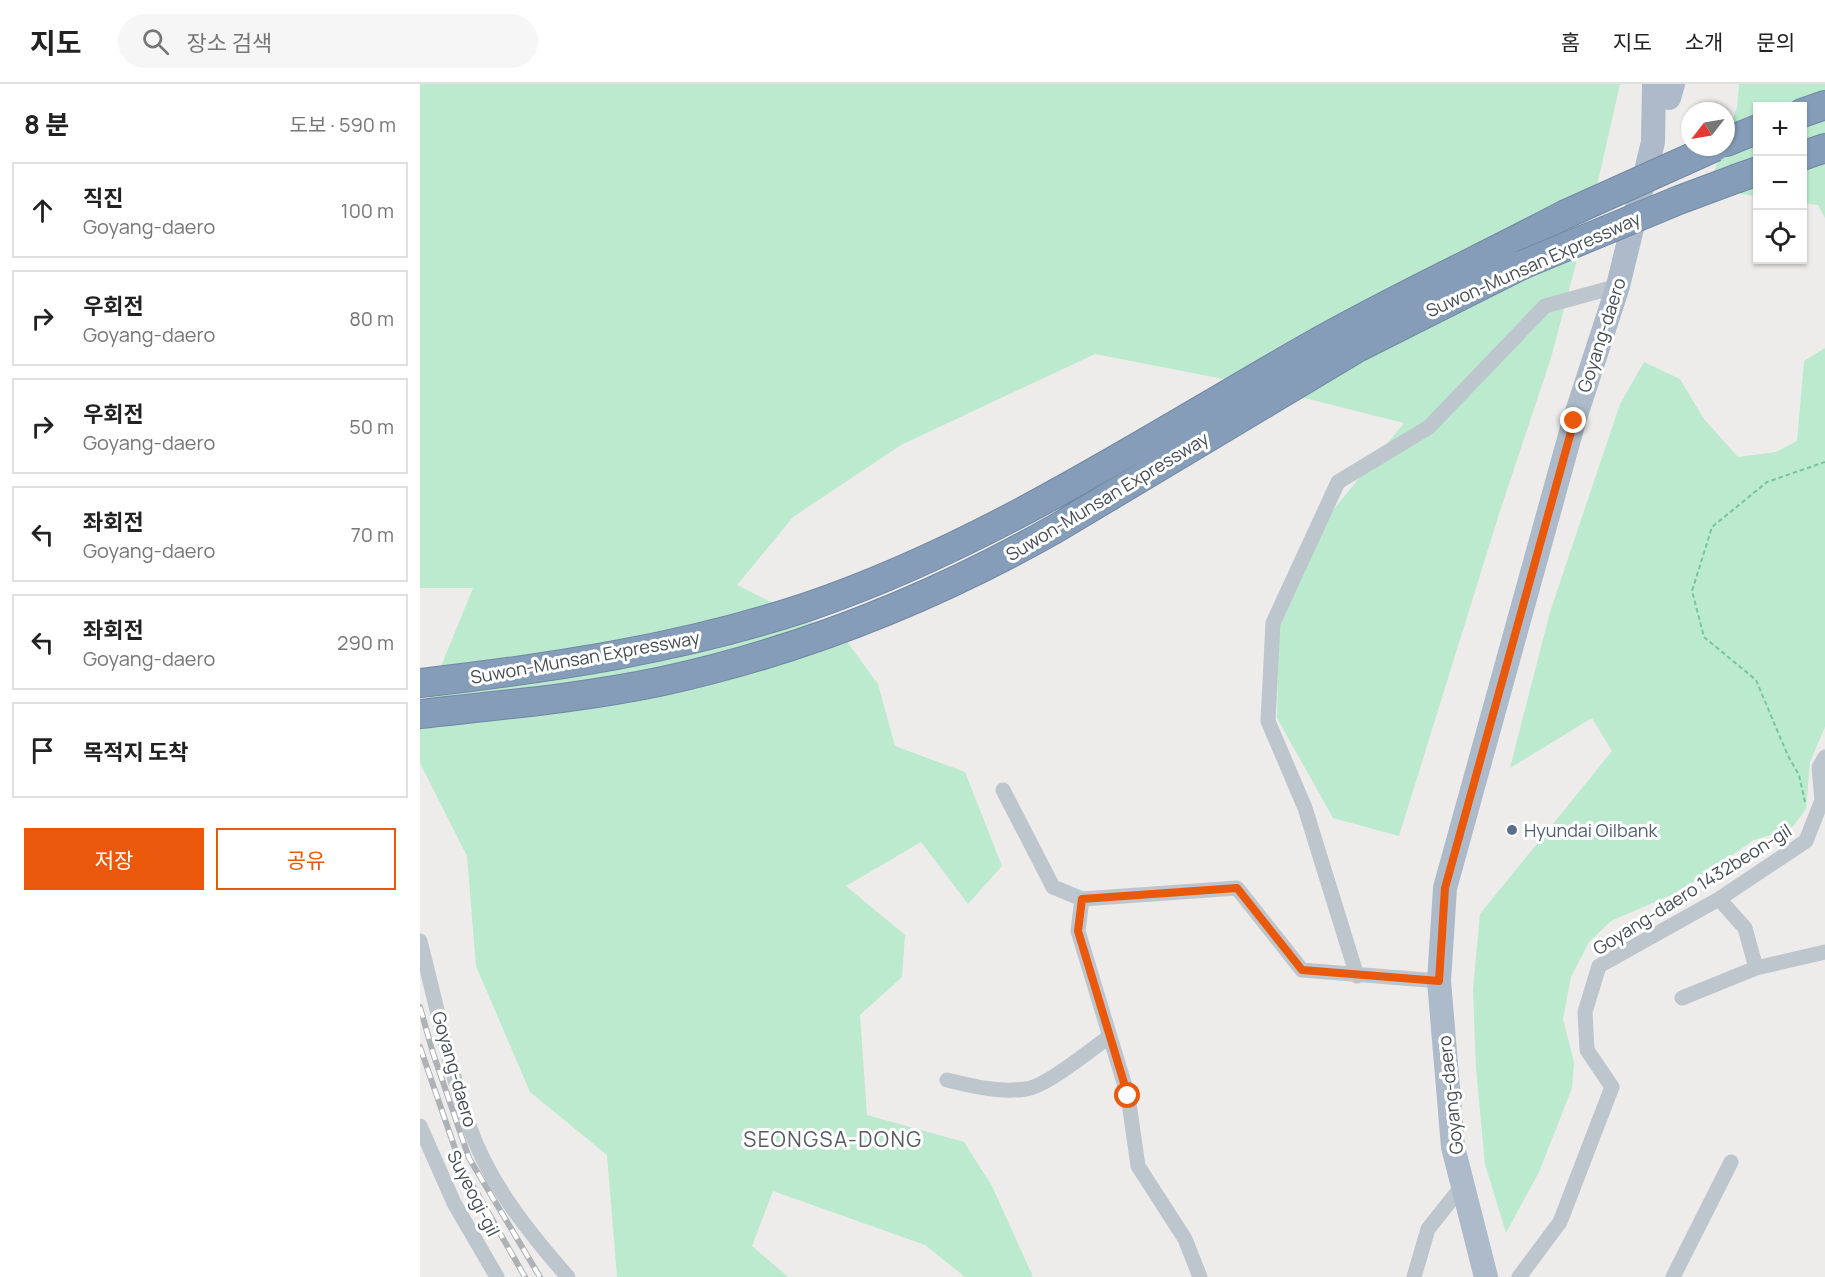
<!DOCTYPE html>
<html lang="ko">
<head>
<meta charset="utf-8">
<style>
	:root { --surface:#fff; --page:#f6f6f6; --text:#222; --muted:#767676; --line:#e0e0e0; --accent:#ea580c }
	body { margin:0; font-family:Manrope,"Noto Sans KR",sans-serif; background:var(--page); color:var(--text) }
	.controls { position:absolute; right:18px; top:18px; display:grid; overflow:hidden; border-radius:0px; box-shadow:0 2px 4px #0004 }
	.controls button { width:54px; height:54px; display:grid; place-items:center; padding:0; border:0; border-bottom:2px solid var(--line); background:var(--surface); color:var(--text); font:30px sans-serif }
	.compass { position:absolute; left:1261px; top:18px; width:54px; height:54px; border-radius:50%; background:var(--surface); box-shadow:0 2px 4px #0004; rotate:239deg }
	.stop { position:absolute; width:18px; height:18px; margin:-14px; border:4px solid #ea580c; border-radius:50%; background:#fff }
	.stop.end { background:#ea580c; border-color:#fff; box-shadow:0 2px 6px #0008 }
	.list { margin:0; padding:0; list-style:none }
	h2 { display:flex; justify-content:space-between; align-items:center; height:78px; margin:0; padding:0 24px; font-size:26px }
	h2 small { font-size:20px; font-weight:400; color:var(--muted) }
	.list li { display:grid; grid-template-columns:39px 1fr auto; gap:18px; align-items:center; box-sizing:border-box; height:96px; margin:0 12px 12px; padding:0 12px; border:2px solid var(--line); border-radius:0px }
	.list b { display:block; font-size:22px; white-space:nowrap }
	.list p { margin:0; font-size:20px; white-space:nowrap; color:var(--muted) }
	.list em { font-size:20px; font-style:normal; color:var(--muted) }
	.actions { display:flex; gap:12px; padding:18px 24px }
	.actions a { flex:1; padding:14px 0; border:2px solid var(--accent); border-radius:0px; text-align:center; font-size:21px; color:var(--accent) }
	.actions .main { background:var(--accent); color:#fff }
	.icon { flex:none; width:33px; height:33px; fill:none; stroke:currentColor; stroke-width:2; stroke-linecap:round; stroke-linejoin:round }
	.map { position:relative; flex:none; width:1405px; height:1193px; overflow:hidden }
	header { display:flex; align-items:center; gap:36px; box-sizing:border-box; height:84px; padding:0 30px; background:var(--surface); border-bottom:2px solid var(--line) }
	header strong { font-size:28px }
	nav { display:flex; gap:33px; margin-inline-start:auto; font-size:21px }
	.search { width:420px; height:54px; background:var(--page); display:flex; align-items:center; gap:15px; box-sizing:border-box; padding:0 21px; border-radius:33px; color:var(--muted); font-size:22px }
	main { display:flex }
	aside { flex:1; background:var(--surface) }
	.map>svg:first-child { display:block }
	.green { fill:#bbeace }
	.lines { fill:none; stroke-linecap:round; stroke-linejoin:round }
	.motorway-casing { stroke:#7188a3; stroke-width:30 }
	.path { stroke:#75c6a0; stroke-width:2; stroke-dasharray:4.5 3; stroke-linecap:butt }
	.minor { stroke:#bdc5cd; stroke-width:15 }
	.primary { stroke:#acbac9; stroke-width:24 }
	.motorway { stroke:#859db8; stroke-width:28 }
	.rail-casing { stroke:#aeb1b5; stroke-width:6 }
	.rail { stroke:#fff; stroke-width:4; stroke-dasharray:11; stroke-linecap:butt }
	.motorway-bridge-casing { stroke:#7188a3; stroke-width:30; stroke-linecap:butt }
	.motorway-bridge { stroke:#859db8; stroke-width:28 }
	.route { stroke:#ea580c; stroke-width:8 }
	.service-dot { fill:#5c6f8a; stroke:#fff; stroke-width:2 }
	.labels { text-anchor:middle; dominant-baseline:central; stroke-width:6; stroke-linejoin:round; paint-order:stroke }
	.street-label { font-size:18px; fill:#454e57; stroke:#fff }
	.service-label { font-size:18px; fill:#4e5e75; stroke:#fff; text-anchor:start }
	.quarter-label { font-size:21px; letter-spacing:1.5px; fill:#585c60; stroke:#fff }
</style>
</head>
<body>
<header>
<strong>지도</strong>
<div class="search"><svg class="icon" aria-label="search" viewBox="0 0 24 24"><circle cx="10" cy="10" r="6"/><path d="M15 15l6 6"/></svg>장소 검색</div>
<nav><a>홈</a><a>지도</a><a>소개</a><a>문의</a></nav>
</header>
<main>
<aside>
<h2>8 분<small>도보 · 590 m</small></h2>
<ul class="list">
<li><svg class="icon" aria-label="ahead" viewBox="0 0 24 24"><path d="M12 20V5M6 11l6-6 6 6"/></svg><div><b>직진</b><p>Goyang-daero</p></div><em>100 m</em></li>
<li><svg class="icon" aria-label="right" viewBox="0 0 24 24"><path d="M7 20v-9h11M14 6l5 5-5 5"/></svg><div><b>우회전</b><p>Goyang-daero</p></div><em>80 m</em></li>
<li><svg class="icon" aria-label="right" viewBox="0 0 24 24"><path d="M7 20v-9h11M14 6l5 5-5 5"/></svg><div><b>우회전</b><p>Goyang-daero</p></div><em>50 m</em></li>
<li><svg class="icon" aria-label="left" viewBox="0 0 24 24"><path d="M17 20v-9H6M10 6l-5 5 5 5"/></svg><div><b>좌회전</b><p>Goyang-daero</p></div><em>70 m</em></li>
<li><svg class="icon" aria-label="left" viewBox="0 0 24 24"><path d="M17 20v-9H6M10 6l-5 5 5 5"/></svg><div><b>좌회전</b><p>Goyang-daero</p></div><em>290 m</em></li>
<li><svg class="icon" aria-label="arrive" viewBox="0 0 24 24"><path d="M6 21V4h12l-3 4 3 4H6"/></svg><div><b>목적지 도착</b></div></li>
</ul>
<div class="actions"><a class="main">저장</a><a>공유</a></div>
</aside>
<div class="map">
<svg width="1405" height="1193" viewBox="0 0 1405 1193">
	<rect width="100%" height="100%" fill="#eeebeb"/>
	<!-- green -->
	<path class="green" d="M0 0H1200L1179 93 1131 274 1079 430 979 752 913 734 857 634 859 541 896 447 984 339 829 300 675 270 481 361 373 433 317 501 425 555 458 600 475 662 545 688 582 782 548 820 501 758 426 802 485 851 482 893 440 931 447 1031 544 1058 572 1102 613 1193H545L505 1161 353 1107 332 1162 368 1193H197L187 1071 110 1008 56 882 47 772 0 679V634L53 504H0Z
		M1319 0H1405V134L1398 121 1383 119 1382 22H1338L1337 112 1321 110 1292 94 1317 23Z
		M1405 264V643L1390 678 1386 725 1371 745 1334 756 1260 807 1191 837 1169 858 1151 893 1143 935 1154 978 1152 1004 1119 1088 1086 1149 1065 1080 1056 985 1053 905 1060 830 1192 667 1172 634 1090 684 1130 528 1200 320 1224 278 1260 295 1284 335 1318 373 1356 368 1377 357 1384 277Z"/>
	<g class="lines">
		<defs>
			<path id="motorway" d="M1382 29 1405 21
				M1306 58 1338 45
				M1382 72 1405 64
				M1318 94 1338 87
				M0 599C131 584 261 565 387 523 564 463 721 359 882 267 967 218 1057 177 1144 131
				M0 630C81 621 163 614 243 597 380 567 513 514 635 445L939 263 1102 181"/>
		</defs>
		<!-- motorway casing -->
		<use href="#motorway" class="motorway-casing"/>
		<!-- path -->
		<path class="path" d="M1385 718 1379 691 1368 672 1336 596 1284 553 1272 507 1292 443 1347 398 1405 378"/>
		<!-- minor -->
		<path class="minor" d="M583 706 633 803 662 815 817 804 882 886 1019 897
			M662 815 658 847 708 1012 718 1082 765 1155 780 1193
			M1299 815 1325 844 1336 884
			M0 857C16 919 29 984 50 1044 69 1099 110 1150 148 1193
			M937 892 885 724 848 637 853 539 918 398 1009 343 1125 222 1198 202
			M1262 914 1336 884 1405 868
			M527 996C553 1002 578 1009 606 1005 627 1002 670 966 689 953
			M0 1042 34 1119 77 1193
			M994 1193 1008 1145 1043 1101
			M1099 1193 1140 1138 1192 1003 1167 966 1165 928 1179 882 1299 815 1386 757 1402 716 1399 683 1405 673
			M1253 1193 1311 1078"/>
		<!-- primary -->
		<path class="primary" d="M1249 14 1253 0
			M1066 1193 1033 1063 1019 897 1025 804 1154 337 1198 202 1233 58 1234 0"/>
		<!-- motorway -->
		<use href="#motorway" class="motorway"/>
		<defs>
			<path id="rail" d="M0 923 13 969 49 1074 120 1193
				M0 963 40 1079 105 1193"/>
		</defs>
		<!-- rail casing -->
		<use href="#rail" class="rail-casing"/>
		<!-- rail -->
		<use href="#rail" class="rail"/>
		<defs>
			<path id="motorway-bridge" d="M1144 131 1295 63
				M1102 181 1259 116 1318 94"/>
		</defs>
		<!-- motorway-bridge casing -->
		<use href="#motorway-bridge" class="motorway-bridge-casing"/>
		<!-- motorway-bridge -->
		<use href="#motorway-bridge" class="motorway-bridge"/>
	</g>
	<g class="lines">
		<!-- route -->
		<path class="route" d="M708 1012 658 847 662 815 817 804 882 886 1019 897 1025 804 1154 337"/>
	</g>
	<!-- markers -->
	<circle class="service-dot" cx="1092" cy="746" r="6"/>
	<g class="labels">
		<!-- street labels -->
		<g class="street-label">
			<text transform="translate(1113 180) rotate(-24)">Suwon-Munsan Expressway</text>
			<text transform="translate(1181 251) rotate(-72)">Goyang-daero</text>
			<text transform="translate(687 412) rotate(-31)">Suwon-Munsan Expressway</text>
			<text transform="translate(165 573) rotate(-10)">Suwon-Munsan Expressway</text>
			<text transform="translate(1272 805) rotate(-32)">Goyang-daero 1432beon-gil</text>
			<text transform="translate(35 985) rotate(74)">Goyang-daero</text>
			<text transform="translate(1030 1011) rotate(-96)">Goyang-daero</text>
			<text transform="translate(54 1109) rotate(63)">Suyeogi-gil</text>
		</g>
		<!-- service labels -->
		<g class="service-label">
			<text x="1104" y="746">Hyundai Oilbank</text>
		</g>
		<!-- quarter labels -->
		<g class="quarter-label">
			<text x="413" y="1055">SEONGSA-DONG</text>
		</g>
	</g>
</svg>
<div class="controls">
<button>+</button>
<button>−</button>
<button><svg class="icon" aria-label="locate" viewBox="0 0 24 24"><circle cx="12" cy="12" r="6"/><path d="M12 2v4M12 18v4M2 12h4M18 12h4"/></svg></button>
</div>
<svg class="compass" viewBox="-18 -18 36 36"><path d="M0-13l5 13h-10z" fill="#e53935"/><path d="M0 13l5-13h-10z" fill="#767676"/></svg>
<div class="stop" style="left:708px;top:1012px"></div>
<div class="stop end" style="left:1154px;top:337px"></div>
</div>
</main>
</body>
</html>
